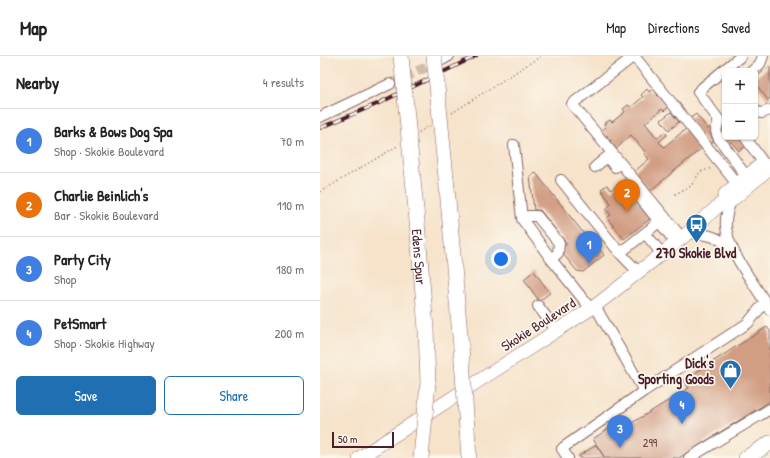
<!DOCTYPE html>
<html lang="en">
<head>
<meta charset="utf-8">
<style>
	:root { --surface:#fff; --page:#f6f6f6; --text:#222; --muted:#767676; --line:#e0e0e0; --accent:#1f6fb2 }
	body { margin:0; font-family:"Patrick Hand",sans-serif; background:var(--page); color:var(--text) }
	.controls { position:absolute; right:12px; top:12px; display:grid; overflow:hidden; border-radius:6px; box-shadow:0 1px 3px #0004 }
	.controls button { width:36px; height:36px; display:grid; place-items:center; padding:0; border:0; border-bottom:1px solid var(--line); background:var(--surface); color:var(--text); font:20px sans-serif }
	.scale { position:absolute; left:12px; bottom:10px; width:62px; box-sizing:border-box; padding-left:4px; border:2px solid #4a1f2b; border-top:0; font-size:11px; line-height:14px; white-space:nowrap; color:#4a1f2b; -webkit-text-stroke:3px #fbf7ec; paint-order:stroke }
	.you { position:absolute; left:181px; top:203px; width:14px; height:14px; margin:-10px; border:3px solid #fff; border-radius:50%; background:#1a73e8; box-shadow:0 0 0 6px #1a73e833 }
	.badge { display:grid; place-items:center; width:26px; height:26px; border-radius:50%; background:var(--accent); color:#fff; font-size:13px; font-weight:700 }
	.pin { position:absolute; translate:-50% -33px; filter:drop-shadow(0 1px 2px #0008) }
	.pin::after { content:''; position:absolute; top:21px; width:14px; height:12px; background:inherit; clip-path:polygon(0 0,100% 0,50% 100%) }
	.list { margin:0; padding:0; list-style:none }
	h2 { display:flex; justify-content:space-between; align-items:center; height:52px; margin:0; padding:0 16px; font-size:17px }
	h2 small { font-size:13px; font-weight:400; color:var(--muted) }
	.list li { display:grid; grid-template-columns:26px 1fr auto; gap:12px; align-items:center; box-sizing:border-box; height:64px; padding:0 16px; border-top:1px solid var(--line) }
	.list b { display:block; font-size:15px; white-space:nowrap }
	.list p { margin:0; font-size:13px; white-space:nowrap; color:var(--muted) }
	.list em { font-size:13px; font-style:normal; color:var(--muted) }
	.actions { display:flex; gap:8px; padding:12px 16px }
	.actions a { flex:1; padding:9px 0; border:1px solid var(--accent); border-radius:6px; text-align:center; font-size:14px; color:var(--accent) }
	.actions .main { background:var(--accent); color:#fff }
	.map { position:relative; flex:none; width:450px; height:402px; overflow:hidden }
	header { display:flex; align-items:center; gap:24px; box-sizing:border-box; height:56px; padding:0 20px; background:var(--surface); border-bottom:1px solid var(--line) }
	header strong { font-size:19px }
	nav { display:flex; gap:22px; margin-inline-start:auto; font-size:14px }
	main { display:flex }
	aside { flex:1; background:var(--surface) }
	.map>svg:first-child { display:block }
	.building { fill:#d19d83 }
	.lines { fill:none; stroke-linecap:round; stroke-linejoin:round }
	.minor-tunnel { stroke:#d4bcaa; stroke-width:10; stroke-dasharray:10 5; stroke-linecap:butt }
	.minor-casing { stroke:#866463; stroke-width:12 }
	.major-casing { stroke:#866463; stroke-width:14 }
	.highway-casing { stroke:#866463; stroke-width:16 }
	.path { stroke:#866463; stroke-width:1.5; stroke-dasharray:1 3; stroke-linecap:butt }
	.minor { stroke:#fff; stroke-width:10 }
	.major { stroke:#fff; stroke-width:13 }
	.highway { stroke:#fff; stroke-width:15 }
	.rail-casing { stroke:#4a1f2b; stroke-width:4 }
	.rail { stroke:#fbf7ec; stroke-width:2.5; stroke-dasharray:8; stroke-linecap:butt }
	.highway-bridge-casing { stroke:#866463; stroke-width:16; stroke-linecap:butt }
	.highway-bridge { stroke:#fff; stroke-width:15 }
	.labels { text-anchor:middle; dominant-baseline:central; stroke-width:3.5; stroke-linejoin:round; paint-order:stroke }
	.number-label { font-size:12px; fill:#6c3e41 }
	.poi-label { font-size:14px; font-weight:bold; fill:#4a1f2b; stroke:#fbf7ec }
	.street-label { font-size:14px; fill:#4a1f2b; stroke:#fbf7ec }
</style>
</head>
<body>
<header>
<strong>Map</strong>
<nav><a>Map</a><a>Directions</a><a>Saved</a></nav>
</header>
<main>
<aside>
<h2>Nearby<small>4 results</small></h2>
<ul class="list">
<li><span class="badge" style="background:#3f7fe0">1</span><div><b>Barks &amp; Bows Dog Spa</b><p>Shop · Skokie Boulevard</p></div><em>70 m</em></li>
<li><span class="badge" style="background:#e8710a">2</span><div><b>Charlie Beinlich's</b><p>Bar · Skokie Boulevard</p></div><em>110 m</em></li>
<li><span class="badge" style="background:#3f7fe0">3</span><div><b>Party City</b><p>Shop</p></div><em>180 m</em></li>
<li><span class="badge" style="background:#3f7fe0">4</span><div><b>PetSmart</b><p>Shop · Skokie Highway</p></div><em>200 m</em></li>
</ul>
<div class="actions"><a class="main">Save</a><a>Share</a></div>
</aside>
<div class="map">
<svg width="450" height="402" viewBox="0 0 450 402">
	<rect width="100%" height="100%" fill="#fbf7ec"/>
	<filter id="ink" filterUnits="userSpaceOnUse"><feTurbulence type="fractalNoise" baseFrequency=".025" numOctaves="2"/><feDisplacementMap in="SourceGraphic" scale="8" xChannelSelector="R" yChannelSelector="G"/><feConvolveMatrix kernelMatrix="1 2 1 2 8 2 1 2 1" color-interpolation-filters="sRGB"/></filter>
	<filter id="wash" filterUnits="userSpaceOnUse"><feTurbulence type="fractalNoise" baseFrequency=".012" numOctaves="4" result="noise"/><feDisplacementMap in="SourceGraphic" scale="16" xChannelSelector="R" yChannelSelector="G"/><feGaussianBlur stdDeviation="0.9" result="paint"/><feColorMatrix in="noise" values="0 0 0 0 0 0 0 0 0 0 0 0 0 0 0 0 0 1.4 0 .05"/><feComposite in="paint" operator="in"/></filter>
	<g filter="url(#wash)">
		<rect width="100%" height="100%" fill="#f6e3ca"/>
		<g id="blocks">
			<!-- building -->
			<path class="building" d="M450 10V42L448 44 435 27V22Z
				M334 32 339 38 337 39 338 40 341 37 344 41 341 43 343 42 349 50 344 55 342 53 325 67 337 82 345 76 347 79 339 86 344 91 367 72 382 92 330 135 314 116 329 103 324 98 326 97 311 79 296 93 290 86 291 84 288 87 285 83 288 79 286 81 281 75 286 71 284 68 290 64 292 66 305 56 303 53 308 49 311 51 323 41 321 39 327 33 329 36Z
				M351 56 359 66 349 74 341 64Z
				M376 58 388 73 391 71 394 76 396 83 389 89 369 63Z
				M405 67V81H421L427 89 419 95 411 86 409 88 397 74Z
				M215 116 265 179 267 178 284 199 263 216 257 215 243 198 244 191 247 188 220 154H214L210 120Z
				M302 125 331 162 304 183 287 162 291 159 286 153 291 148 281 133 287 129 291 134Z
				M214 215 230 237 219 245 204 223Z
				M447 271 450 275V345L359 402H285L273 383 303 363 307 370 369 332 364 324Z
				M276 389 285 402H260L259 400Z"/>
		</g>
	</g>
	<g filter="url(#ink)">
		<use href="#blocks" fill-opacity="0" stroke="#866463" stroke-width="1"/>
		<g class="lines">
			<!-- minor-tunnel -->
			<path class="minor-tunnel" d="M70 28 119 5"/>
			<defs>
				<path id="minor" d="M421 0 382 32 378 36 399 64 396 75 398 81 426 120
					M122 4 129 0
					M432 15 440 8 443 0
					M435 54 436 56 442 57 450 54
					M0 61 70 28
					M425 81 445 109
					M194 89 202 163 208 160H217L239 187 238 197 231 203 271 253
					M275 111 287 101 295 111
					M241 124 300 197 318 216
					M309 128 356 187
					M411 145C408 153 405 161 406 170 407 193 433 226 445 246
					M202 163 231 203
					M325 177 342 198
					M368 177C384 178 398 179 410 192
					M362 182 252 48 314 0 417 128
					M300 197 344 162
					M218 250 237 275
					M275 250 324 335
					M248 402 242 393 244 391 324 335 428 267 445 246 450 254
					M369 402 450 353"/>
				<path id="major" d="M404 145 405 138 438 111
					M39 402 275 250 362 182 404 145H411L445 116V109"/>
				<g id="highway">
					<path d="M127 132 141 291"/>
					<path id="s1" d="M96 154 106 273 108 327"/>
					<path d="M147 373 149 402"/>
					<path d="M426 402 450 387"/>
				</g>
			</defs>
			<!-- minor casing -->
			<use href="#minor" class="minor-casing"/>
			<!-- major casing -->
			<use href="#major" class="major-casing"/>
			<!-- highway casing -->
			<use href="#highway" class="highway-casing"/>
			<!-- path -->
			<path class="path" d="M132 57 221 0
				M99 76 110 70
				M0 136 79 89
				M355 138 371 130 380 116 392 112"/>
			<!-- minor -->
			<use href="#minor" class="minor"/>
			<!-- major -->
			<use href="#major" class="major"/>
			<!-- highway -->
			<use href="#highway" class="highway"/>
			<defs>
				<path id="rail" d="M0 72 57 48 156 0"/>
			</defs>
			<!-- rail casing -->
			<use href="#rail" class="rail-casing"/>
			<!-- rail -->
			<use href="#rail" class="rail"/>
			<defs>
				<path id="highway-bridge" d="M81 0 96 154
					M114 0 127 132
					M141 291 147 373
					M101 402 108 327"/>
			</defs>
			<!-- highway-bridge casing -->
			<use href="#highway-bridge" class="highway-bridge-casing"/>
			<!-- highway-bridge -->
			<use href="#highway-bridge" class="highway-bridge"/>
		</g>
	</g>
	<!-- icons -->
	<defs>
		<symbol id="bus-pin" viewBox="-11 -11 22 30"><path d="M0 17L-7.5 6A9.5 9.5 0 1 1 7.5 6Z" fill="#1f6fb2" stroke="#fbf7ec"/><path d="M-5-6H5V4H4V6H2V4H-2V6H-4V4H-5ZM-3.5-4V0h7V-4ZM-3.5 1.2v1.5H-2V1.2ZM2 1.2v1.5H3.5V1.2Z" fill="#fff"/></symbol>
		<symbol id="shop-pin" viewBox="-11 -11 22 30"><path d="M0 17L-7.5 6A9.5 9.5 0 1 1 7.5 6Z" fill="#1f6fb2" stroke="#fbf7ec"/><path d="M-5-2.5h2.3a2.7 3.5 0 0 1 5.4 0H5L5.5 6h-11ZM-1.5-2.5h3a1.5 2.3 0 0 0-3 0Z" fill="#fff"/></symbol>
	</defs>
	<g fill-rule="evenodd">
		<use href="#bus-pin" x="364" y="156" width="25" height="34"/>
		<use href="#shop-pin" x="398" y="302" width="25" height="34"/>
	</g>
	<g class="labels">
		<!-- number labels -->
		<g class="number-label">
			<text x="330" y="386">299</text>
		</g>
		<!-- poi labels -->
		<g class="poi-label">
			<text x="376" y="196">270 Skokie Blvd</text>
			<text x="394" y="306" text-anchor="end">Dick's<tspan x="394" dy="16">Sporting Goods</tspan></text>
		</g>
		<!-- street labels -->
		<g class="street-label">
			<text stroke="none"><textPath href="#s1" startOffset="47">Edens Spur</textPath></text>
			<text transform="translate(218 268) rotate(-33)">Skokie Boulevard</text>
		</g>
	</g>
</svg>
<div class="controls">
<button>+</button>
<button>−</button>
</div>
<div class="scale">50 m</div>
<div class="you"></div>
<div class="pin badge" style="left:269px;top:208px;background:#3f7fe0">1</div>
<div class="pin badge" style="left:307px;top:156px;background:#e8710a">2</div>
<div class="pin badge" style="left:300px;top:392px;background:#3f7fe0">3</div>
<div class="pin badge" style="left:362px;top:368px;background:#3f7fe0">4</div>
</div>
</main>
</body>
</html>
